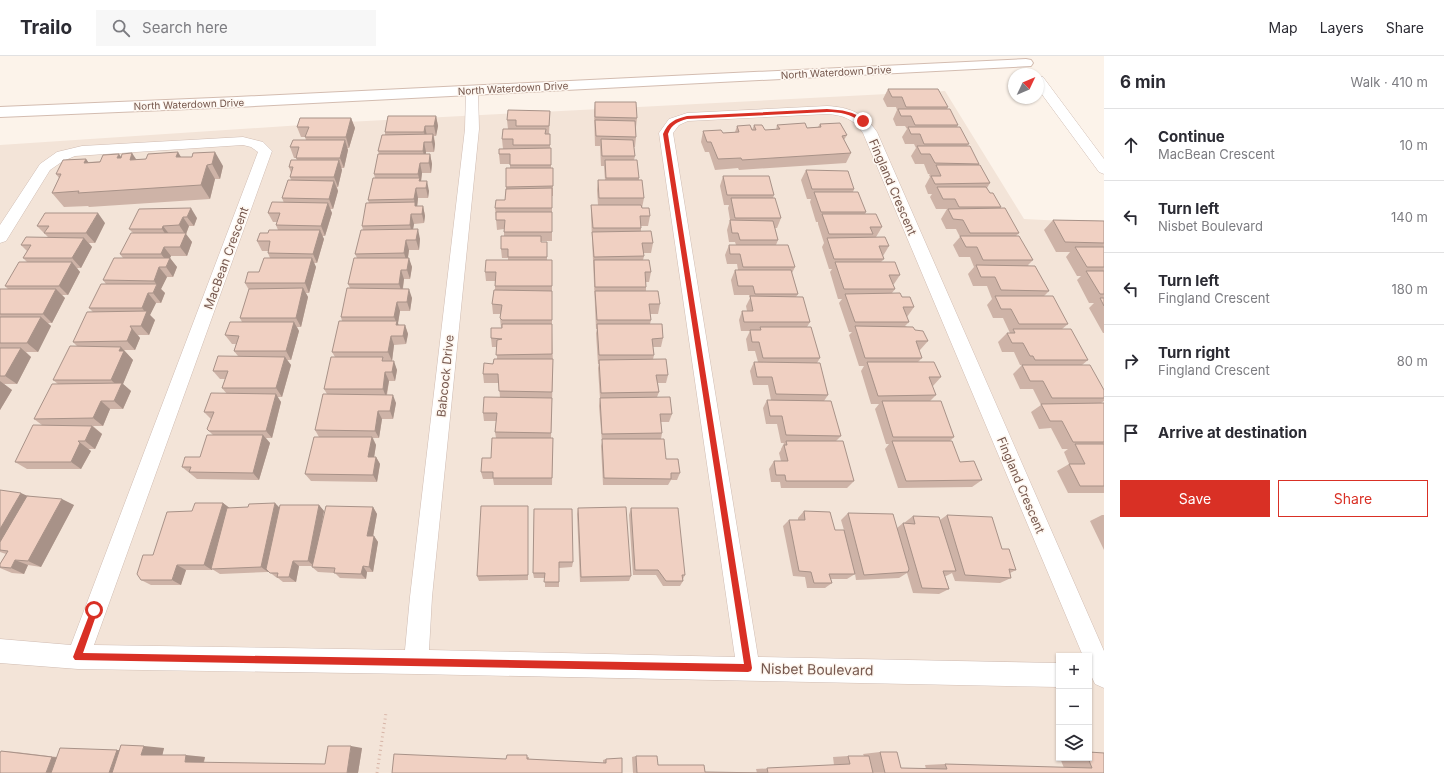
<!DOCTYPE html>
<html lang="en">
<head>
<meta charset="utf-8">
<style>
	:root { --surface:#fff; --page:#f7f7f7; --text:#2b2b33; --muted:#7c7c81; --line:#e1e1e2; --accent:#d93025 }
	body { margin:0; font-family:Inter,sans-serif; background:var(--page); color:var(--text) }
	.controls { position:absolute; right:12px; bottom:12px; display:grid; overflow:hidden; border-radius:0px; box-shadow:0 1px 3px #0004 }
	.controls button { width:36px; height:36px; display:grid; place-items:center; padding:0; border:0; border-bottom:1px solid var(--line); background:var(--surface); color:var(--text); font:20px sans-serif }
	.compass { position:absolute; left:1008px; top:12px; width:36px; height:36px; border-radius:50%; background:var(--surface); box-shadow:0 1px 3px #0004; rotate:46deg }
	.stop { position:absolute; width:12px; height:12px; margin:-9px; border:3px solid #d93025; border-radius:50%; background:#fff }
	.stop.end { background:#d93025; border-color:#fff; box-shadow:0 1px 4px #0008 }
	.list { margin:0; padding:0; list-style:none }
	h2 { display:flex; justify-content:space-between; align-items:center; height:52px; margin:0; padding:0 16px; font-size:17px }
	h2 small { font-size:13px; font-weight:400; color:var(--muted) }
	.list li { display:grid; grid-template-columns:26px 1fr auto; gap:12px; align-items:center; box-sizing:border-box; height:72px; padding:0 16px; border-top:1px solid var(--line) }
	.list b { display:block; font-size:15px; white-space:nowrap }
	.list p { margin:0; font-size:13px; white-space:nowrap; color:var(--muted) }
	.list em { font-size:13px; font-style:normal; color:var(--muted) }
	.actions { display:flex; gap:8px; padding:12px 16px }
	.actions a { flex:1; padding:9px 0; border:1px solid var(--accent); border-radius:0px; text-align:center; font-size:14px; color:var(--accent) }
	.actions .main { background:var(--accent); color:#fff }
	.icon { flex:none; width:22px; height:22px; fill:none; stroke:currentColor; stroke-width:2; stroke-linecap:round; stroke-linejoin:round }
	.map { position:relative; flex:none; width:1104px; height:717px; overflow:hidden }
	header { display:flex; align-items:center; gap:24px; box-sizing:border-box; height:56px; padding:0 20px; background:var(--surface); border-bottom:1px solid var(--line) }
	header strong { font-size:19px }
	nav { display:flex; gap:22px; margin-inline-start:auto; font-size:14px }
	.search { width:280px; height:36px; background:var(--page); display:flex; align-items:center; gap:10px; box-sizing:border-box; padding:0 14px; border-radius:0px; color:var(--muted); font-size:15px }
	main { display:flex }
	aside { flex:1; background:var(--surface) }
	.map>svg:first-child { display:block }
	.residential { fill:#f3e4d8; fill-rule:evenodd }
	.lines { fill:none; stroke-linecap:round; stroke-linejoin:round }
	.minor-casing { stroke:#d0bcb2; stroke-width:1 }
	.secondary-casing { stroke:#d3bcb0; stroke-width:2 }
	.path { stroke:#d6b3a5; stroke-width:3; stroke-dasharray:1 3.5; stroke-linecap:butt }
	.minor { fill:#fff; fill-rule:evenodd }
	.secondary { fill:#fff; fill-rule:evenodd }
	.wall { fill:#ceb3a7 }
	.shaded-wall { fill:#a89288 }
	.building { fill:#f0d0c2; stroke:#a89288 }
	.route { fill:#d93025 }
	.labels { text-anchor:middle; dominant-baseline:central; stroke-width:3; stroke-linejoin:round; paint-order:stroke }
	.far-street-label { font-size:10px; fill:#76584e; stroke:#fef7f0 }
	.street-label { font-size:12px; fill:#76584e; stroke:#fef7f0 }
	.near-street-label { font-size:14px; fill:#76584e; stroke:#fef7f0 }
</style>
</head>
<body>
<header>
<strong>Trailo</strong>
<div class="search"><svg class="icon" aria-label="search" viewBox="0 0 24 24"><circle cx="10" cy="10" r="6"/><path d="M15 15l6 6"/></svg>Search here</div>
<nav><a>Map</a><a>Layers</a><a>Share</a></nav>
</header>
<main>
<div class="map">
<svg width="1104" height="717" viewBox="0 0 1104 717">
	<rect width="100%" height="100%" fill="#fcf3ea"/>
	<!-- residential -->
	<path class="residential" d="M945 35 1024 163 1104 167V717H0V89L347 66ZM1059 600H1089V702H1059Z"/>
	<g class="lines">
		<defs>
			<path id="minor" d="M1038 20 1043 21 1104 103V118L1099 116 1038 33Z
				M472 30 477 31 478 34 479 73 432 541 429 594 735 601 659 77 669 63 687 57 827 50C849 51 864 57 877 76L1104 595V632L1095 628 1089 615V600H1083L863 77C854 63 843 59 827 58L688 65 679 69 673 77 758 601 1059 607V631L416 618 78 613 0 607V583L71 589 258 96 251 91 243 89 75 100 63 105 50 114 6 185 0 187V169L40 108 57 96 82 90 243 81 263 86 272 95 94 589 405 594 410 541 465 73 466 34 467 31Z"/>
			<path id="secondary" d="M1026 3 1031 4 1033 7 1031 10 237 51 0 61V51L237 41Z"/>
		</defs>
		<!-- minor casing -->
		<use href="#minor" class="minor-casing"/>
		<!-- secondary casing -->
		<use href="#secondary" class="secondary-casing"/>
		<!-- path -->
		<path class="path" d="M377 717 386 657"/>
		<!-- minor -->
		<use href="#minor" class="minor"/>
		<!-- secondary -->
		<use href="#secondary" class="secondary"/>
	</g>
	<!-- wall -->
	<path class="wall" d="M888 33 948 51 947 53 958 69 957 71 969 88 967 90 979 108V109L990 127 987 132 990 137 1001 151 1000 152 1019 177 1016 180 1033 204 1028 209 1049 235 1044 240 1068 268 1062 273 1088 304 1082 309 1104 334V345L1101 347H1104V437H1068L1057 415 1069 408 1064 396 1068 393H1062L1051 372 1039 373 1031 356 1041 349 1033 333H1020L1013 318 1022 309H1023H1020L1014 296H1002L998 286 1007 277H1010L1003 262H993L987 249 992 243 987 230H973L968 218 974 211 970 201H959L953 189 960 181 956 173H946L941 163 947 153H936L930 141 932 138H928L925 130 930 121 929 119 930 118H928L924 108H915L911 100 916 92 914 88H905L902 81 907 73 905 70H896L893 63 897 54 896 51H887L883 43Z
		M595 46 637 62 636 71V81L635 91H634L635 100 634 104 639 122V124L644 142 642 152 650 160 648 170H641V175L653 187 651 197H643L644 200 643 204 651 216 649 226H646V235L660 248 658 258H650L651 264 650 268 663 282 661 291H653L654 299 653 303 668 319 666 327H658L659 336 657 341 672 358 669 366H661L662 377 661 383 666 403 680 417 677 424H671L668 429H603L601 390 602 386 599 350 600 343 598 312 599 308H598L596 277 597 273H596L591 159V149H598L597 134 598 124H605L604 110H601L600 90H595L594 56Z
		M550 55 549 78H550V92H551V112L553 130V140H552V185H541V186H547V204H552V273L553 312 551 382H553L552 429H494L493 423H483L481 416 491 402 496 382 495 376 496 365H484L483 357 500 342 499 327H484L483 318 497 303V291H492L491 282 502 272 501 271 500 262 501 258H493L492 248 495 234V225H486L485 216 508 204V202H502L501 193 504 180V173L497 174 495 152 505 144 506 131 510 112V108H500L499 98 503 93 502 83 508 73 507 64Z
		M436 60 438 70 436 80H434L435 88 434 96H426V98H430L432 108 431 117H422L421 125 429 135 428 142H418L417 150H423L425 160 424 167 414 168 413 173 420 183 419 194H409L408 202 412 211 410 223H404L403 233 412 242 410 255H400L398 267V269H405L408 278 406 288 394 289 392 305 397 314 395 325H389L387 339 396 347 393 363H382L379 382H373L376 389 374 401H376L380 408 377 426 311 425 305 418 319 381 315 374 327 338 324 333 335 301 332 296 342 265 341 261 350 232 348 228 357 202 355 198 363 174 362 170 369 147 368 144 375 122 374 118 379 98 378 95 385 79V76Z
		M351 62 355 72 349 92H347L348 94 344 112H341L342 114 338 131H337L338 135 333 153H330L332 157 325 180H322L324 183 317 207H314L316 211 309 237H306L308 241 301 271H297L299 275 291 304H287L291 309 282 341H277L281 346 272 382H266L270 387 259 424 197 423 182 411 200 401 213 379 207 373 211 363 204 356 227 338 222 332 225 323H220L213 315 238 300 234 295 236 288H232L225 279 242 266 240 262 249 234 245 227 259 216 270 202 268 197V195H262L257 185 268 177 278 174 276 169 277 166H273L268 157 284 147 282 142 291 124 290 121 291 117 289 111 297 104 296 102H294L290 91 306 84 305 81H301L297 71Z
		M820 68 847 79 844 84 851 97 846 107 739 114 738 112 715 114 709 96H705L701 86 703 75 723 77 735 76 737 70 752 74 754 69 765 74H776L777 69 807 72 818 71Z
		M181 101 223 110 220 123H215L210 143 89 151 88 150 64 151 52 137 59 122 56 118 86 103 88 106Z
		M806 114 854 133 853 136 866 156 865 158 882 171 876 181 889 190 883 200 884 203 881 206 900 219 894 228H893L895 233 892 237 902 241 914 251 907 261H906L909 266 905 270 915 274 928 285 920 294H919L922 302 918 306 941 321 933 330H932L936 339 930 345 954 381 950 385 960 406 982 424 972 431 898 432 885 393 889 388H886L875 353 879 348H871L861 315 864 310H859L849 279 852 276H849L839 247 842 243H838L830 216 832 213H829L822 191 824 187 818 168V166H816L810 146 811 143H807L801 124Z
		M723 120 774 139 773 142 781 162 777 172H775L778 184 776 189 795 211 792 217 798 238 796 241 810 266 807 271 820 302 817 307 828 339 824 345 841 380 836 385 854 425 847 432H781L780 426H771L769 413 774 405H781L779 397 781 394V393L784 387H781L777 368H766L763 352 767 344H771L768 329H753L750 315 754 306H758L755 295H748L746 283 750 275H741L739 264 742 255H747L746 250 750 242 749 239H734L731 224 735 214H738L737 208H727L725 199 729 189H736L735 186H729L727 174 730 164 728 152 729 149H724L720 130Z
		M139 153 197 162 194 170H189L186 178 192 186 187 200H171L170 202 177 211 173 221H167L161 233 165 237 161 247H156L150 259 155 264 149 279H138L140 282 135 294H124L133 304 123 328 131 335 123 353H110L103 370H93L102 378 95 393H88L91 395 81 413H27L15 406 42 369 34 363 58 328 53 324 78 291 73 286 93 256 89 252 106 228 103 224 123 202 120 198 133 177 129 173Z
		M1053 164 1104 165V277H1103L1089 252 1094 247H1089L1077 224 1081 220H1077L1066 201 1070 196H1056L1044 174Z
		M105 167 95 187H89L92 191 81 212H77L80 216 68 239H62L65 242 52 267H48L51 270 38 296H26L31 301 17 328H4L12 334 0 354V233H8L5 230 27 206 23 202 27 195 21 189 48 181 37 170Z
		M0 434 74 449 41 511 28 509 24 518 12 517 0 512V508L6 498 0 496Z
		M223 447 229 452H280L319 449 324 455 320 476 373 451 377 458 373 480H374L378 486 373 516H367L366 523 340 522 335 517 318 516 312 511 313 510H299L296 526H283L278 522H277L268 515V516L220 518 212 513V514H186L181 529H151L141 524 153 499 192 455Z
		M528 450V524L479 525 477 520Z
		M578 452 631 520 629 525 580 526 577 458Z
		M631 452 685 519 683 523V525L680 530H663L656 519H633L629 459Z
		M534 453 573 506 572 511 559 512V531H545V522H534L533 517Z
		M804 455 835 474H844L841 464 848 457 897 472 903 467 905 468 904 467 913 460 940 464 947 459 1002 493 1016 514 1010 517 1011 522 1000 527 955 525 952 517 946 520H945L949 533 939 538 913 537 907 517 899 522 856 524 855 518 847 523H831L832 527 825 532H807L805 521 793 520 783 470 789 464H798V462Z
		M1102 459H1104V494L1090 465Z
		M164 692 162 699 205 701 204 707 325 708 362 692 358 717H0L1 695 16 696 57 701 120 694Z
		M880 696 901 712 926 713 925 709 945 708 1064 712 1060 702H1089L1104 717H633L632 701 636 700 658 709 705 716 757 717 756 713 834 709 833 701 848 700H864L863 698Z
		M529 701V703L603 707V704L606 703 622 717 506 703Z"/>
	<!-- shaded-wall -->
	<path class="shaded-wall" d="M436 60 438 70 436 80 434 70Z
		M351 62 355 72 349 92 346 81Z
		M425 70 427 80 426 86 424 76Z
		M433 78 435 88 434 96 432 86Z
		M345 84 348 94 344 112 340 102Z
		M424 86 426 96 425 105 423 95Z
		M178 96 187 111 176 101Z
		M215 96 223 110 220 123 212 108Z
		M132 97 142 112 130 104Z
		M119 98 129 112 117 102Z
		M430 98 432 108 431 117 429 107Z
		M86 103 96 117 84 107Z
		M339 104 342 114 338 131 334 121Z
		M420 107 422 117 421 125V132L418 118Z
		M207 109 215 123 210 143 201 129Z
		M334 125 338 135 333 153 329 143Z
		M427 125 429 135 428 142 426 132Z
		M416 132 418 142 417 152 415 150 414 143Z
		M328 147 332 157 325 180 321 170Z
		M423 150 425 160 424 167 422 158Z
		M191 152 197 162 194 170 187 161Z
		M98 157 105 167 95 187 86 177Z
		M411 158 414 168 412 179 410 169Z
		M183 161 189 170 186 178 192 186 187 200 180 191 185 178 179 169Z
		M163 170 170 179 168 182 162 173Z
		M418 173 420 183 419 194 416 184Z
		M320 174 324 183 317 207 313 198Z
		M84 182 92 191 81 212 72 202Z
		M406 184 409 194 407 207 404 197Z
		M164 191 171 200 170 202 177 211 173 221 166 211 168 207 161 198Z
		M312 202 316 211 309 237 305 227Z
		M409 202 412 211 410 223 407 214Z
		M72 206 80 216 68 239 59 230Z
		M159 211 167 221 161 233 165 237 161 247 153 237 157 229 154 225Z
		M401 214 404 223 402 237 399 228Z
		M303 232 308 241 301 271 296 262Z
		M56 233 65 242 52 267 43 258Z
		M409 233 412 242 410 255 407 246Z
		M148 237 156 247 150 259 155 264 149 279 141 270 146 257 142 252Z
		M397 246 400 255 398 267 400 274 396 269 397 268 394 261Z
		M41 261 51 270 38 296 27 287Z
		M294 266 299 275 291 304 286 295Z
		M405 269 408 278 406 288 403 280Z
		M130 270 140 282 135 294 127 285Z
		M391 280 394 289 392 305 388 296Z
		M121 291 133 304 123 328 131 335 123 353 114 345 120 332 111 324 119 295Z
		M21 292 31 301 17 328 5 320Z
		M285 301 291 309 282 341 276 332Z
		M394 305 397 314 395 325 392 316Z
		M385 316 389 325 386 341 383 333Z
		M0 325 12 334 0 354Z
		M276 338 281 346 272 382 266 375Z
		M393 339 396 347 393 363 390 355Z
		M101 345 110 353 103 370 93 362Z
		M378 355 382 363 379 382 375 375Z
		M92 370 102 378 95 393 85 385Z
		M263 379 270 387 259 424 253 417Z
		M372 381 376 389 373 408 368 401Z
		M78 385 91 395 81 413 71 406Z
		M376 401 380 408 377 426 373 419Z
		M21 437 34 443 0 494V473Z
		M62 443 74 449 41 511 28 505Z
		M223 447 231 453 211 513H212V514L204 509Z
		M275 447 281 453 268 516 261 511Z
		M319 449 324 455 314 510 308 505Z
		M373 451 377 458 372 486 367 480Z
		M374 480 378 486 373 516 369 511Z
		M15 504 28 509 24 518 11 512Z
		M293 505 299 510 296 526 289 521Z
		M177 509 186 514 181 529 172 524Z
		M363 510 367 516 366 523 361 518Z
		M144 690 164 692 162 701 141 699Z
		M351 690 362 692 358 717H347Z
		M117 694 134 695 127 717H109Z
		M186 699 205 701 203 708 185 706Z
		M52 701 66 702 60 717H46Z"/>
	<!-- building -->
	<path class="building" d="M888 33H938L948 51H906L902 41H892Z
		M595 46H636L637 62 595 61Z
		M898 53H950L958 69H915L911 60H901Z
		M508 54 550 55 549 70H516V64H507Z
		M388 60H436L434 70H425L424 76H385Z
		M300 62H351L346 81H305L309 71H297Z
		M595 64 635 65 636 81 596 80Z
		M805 67 807 72 821 71 820 68 840 67 847 79 842 80 851 97 742 104 741 102 718 103 711 86H707L703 75 721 74 723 77 739 76 737 70 750 69 752 74H756L754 69H762L765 74 780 73 777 69Z
		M908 71H960L969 88H924L920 78H911Z
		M503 73H546L545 78H550V89H513V83H502Z
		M433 78 432 86H424L423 95H378L382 79Z
		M601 83 633 84 635 100H602Z
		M293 84H345L340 102H296L299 91H290Z
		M917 90H970L979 108 935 107 930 98H921Z
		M551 92V109H510V98H499V93Z
		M178 96 176 101H192L193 97 215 96 212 108 207 109 201 129 78 137 79 135 52 137 61 118H56L63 104 86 103 84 107 100 106 103 99 119 98 117 102H121L122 98 132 97 130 104 146 103 148 98Z
		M378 98H430L429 107H420L418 118H374Z
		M291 104H339L334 121H290L293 111H289Z
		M605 104H637L639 122H606Z
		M936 109H980L990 127 935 128 931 120H941Z
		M506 112H553V130L506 131Z
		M806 114 848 115 854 133H812Z
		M723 120H769L774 139H727Z
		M373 122H420L419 125H427L426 132H416L414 143 368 144Z
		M288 124 334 125 329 143 282 142Z
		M598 124H642L644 142H599Z
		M937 131H986L990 137H993L1001 151H959L955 143H943Z
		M552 132V152H495L496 144H505L506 133Z
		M814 136H858L866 156H821Z
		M731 142H775L781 162H735Z
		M272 146 328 147 321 170 276 169 280 157H268Z
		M415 146V150H423L422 158H411L410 169 362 170 366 147Z
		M591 149H641L642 152H649L650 160H640L641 172H593Z
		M191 152 187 161H183L179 169 163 170 162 173H129L139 153Z
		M1005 152 1019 177H970L963 164 953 163 948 153Z
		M496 156H552V176H504L505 164H496Z
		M45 157H98L86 177H44L49 170H37Z
		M822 158H876L882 171H870L873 178H829Z
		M730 164 773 165 778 184H740L738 177H732Z
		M1053 164 1104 165V187L1065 186Z
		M418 173 416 184H406L404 197 355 198 361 174Z
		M269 174H320L313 198 268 197 270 185H257L260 177H268Z
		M651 175 653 187H642L644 200 594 201 592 176Z
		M131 177H186L180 191H164L161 198H120Z
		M501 180H541V186H547V201H508V193H501Z
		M960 180H1019L1033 204H983L977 191H966Z
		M26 181 84 182 72 202H23L31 189H21Z
		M885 181 889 190H879L884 203H834L827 182Z
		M729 189H788L795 211H743L740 198H730Z
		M1075 191H1104V211H1087Z
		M114 202H170L166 211H159L154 225 103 224Z
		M264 202H312L305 227H245L248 216H259Z
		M354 202H409L407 214H401L399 228H348Z
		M486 204H552V230H495L496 216H485Z
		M594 204H649L651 216H645L646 231H595Z
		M19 206H72L59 230H5Z
		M835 206H895L900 219H889L895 233H844Z
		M976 209 1035 210 1049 235 1001 234 995 221H981Z
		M735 214H791L798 238H755L753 230H738Z
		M1086 215H1104V238H1100Z
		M101 228H157L153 237H148L142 252H89Z
		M303 232 296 262H240L249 233Z
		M347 232 409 233 407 246H397L394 261H341Z
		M0 233H56L43 258H0Z
		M494 234 552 235V264H502L500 262 502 249 492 248Z
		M595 235H658L660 248H649L651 264H597Z
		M900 237 902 241H910L914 251H903L909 266H855L845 238Z
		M750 240 803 241 810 266H744L742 255H753Z
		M995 240H1053L1068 268H1019L1011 253H1001Z
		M1100 242H1104V250Z
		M147 255 141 270H130L132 273 127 285 73 286 87 256Z
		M0 261H41L27 287H0Z
		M339 265H397L396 269H405L403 280H391L388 296H332Z
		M230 266H294L286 295H234L239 280 225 279Z
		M502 268H552V298L496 299 497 284 502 283 491 282V272H502Z
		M597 268H662L663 282 652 283 654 299H599Z
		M855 270 913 271 915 274 923 275 928 285H916L922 302H865Z
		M760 271H811L820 302H763L759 286H752L750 274H761Z
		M1013 273H1071L1088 304H1035L1033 300H1030L1023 287H1012L1007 277H1015Z
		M70 290 121 291 119 295H124L111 324H53Z
		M0 292H21L5 320H0Z
		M218 300 285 301 276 332H222L228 315H213Z
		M331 301H383L382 305H394L392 316H385L383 333H324Z
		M494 303H553L552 336 499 335 498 318H483L484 307 493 308Z
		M666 303 668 319H656L659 336 601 337 599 304Z
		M754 306 820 307 828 339 776 338 772 321H757Z
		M867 306H934L941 321H929L936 339 878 340Z
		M1022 309H1090L1104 334V342H1052L1043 325H1030Z
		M122 327 114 345H101L93 362 34 363 52 328Z
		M211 337 276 338 266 375H209L207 373 214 356H204Z
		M323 338 393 339 390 355H378L375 375 315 374Z
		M484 341 552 342 551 377 495 376 497 357H483Z
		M670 341 672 358H660L662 377 602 378 600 342Z
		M767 344 831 345 841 380 786 379 782 360H770Z
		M882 345H941L954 381H893Z
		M1104 347V386H1073L1062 365H1050L1041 348Z
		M33 369 92 370 85 385H78L80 387 71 406H15Z
		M207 379H263L253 417 189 416 191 411H182L185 401H200Z
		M314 381H372L368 401H376L373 419 305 418Z
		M492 382H553L552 422H493V416H481L482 402H491Z
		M602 383H664L666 403H678L680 417H671V423L604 422Z
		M786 385H843L854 425H786L785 419H776L774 405H788L784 389H787Z
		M892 385H952L960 406 974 405 982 424 906 425Z
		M1075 388H1104V430H1080L1069 408H1085Z
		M0 434 21 437 0 473Z
		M27 440 62 443 28 505 15 504 11 512 0 511V508L8 495 0 494V486Z
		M195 447H223L204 509H177L172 524H141L137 518 143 499H153L167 456 192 455Z
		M275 447 261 511 211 513 227 452 248 451 249 448Z
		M280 449H319L308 505H293L289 521H277L278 517H270L266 513Z
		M326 450 373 451 367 480H374L369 511 363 510 361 518 334 517 335 512 312 511Z
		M481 450H528V519L477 520Z
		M626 451 631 520 581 521 578 452Z
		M631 452H678L685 519H682L683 525H666L658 514H635Z
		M534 453H572L573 506H559V526H544L545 517H533Z
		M804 455 830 456 835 474H844L855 518H829L832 527H814L811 516 799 515 789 464H805Z
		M848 457 893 458 909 513 908 516 864 519Z
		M947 459 992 461 1002 493H1009L1016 514 1009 513 1011 522 965 519Z
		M913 460 939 461 956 515H943L949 533 922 532 903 467 915 468Z
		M121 689 144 690 141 699H186L185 706 325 708 328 690H351L347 717H112Z
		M60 692 117 694 109 717H51Z
		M1 695 52 701 46 717H0V697Z
		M880 696H897L901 712 947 713 945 708 1092 712 1088 702H1089V696L1104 697V717H885Z
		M394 698 506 703 507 699H527V703L606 707V703L622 702V717H392Z
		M636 700H657L658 709H704L705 716 768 717 767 712 850 708 848 700H869L873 717H637Z"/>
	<!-- route -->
	<path class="route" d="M827 53C842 54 854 55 865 65L861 66C850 58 841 56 827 56L687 63C677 66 672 68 668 78L752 612 751 615 748 616 75 604 73 601 91 554 94 550 98 554 83 597 744 608 663 78C668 66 675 63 687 60Z"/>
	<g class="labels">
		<!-- far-street labels -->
		<g class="far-street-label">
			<text transform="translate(836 16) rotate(-3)">North Waterdown Drive</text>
			<text transform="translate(513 32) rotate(-3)">North Waterdown Drive</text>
			<text transform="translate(189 48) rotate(-2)">North Waterdown Drive</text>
		</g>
		<!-- street labels -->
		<g class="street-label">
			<text transform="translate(893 131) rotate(67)">Fingland Crescent</text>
			<text transform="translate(226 202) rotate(-70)">MacBean Crescent</text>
			<text transform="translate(445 320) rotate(-84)">Babcock Drive</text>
			<text transform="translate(1021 429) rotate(67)">Fingland Crescent</text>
		</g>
		<!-- near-street labels -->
		<g class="near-street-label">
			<text transform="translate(817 613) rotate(1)">Nisbet Boulevard</text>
		</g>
	</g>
</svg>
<div class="controls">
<button>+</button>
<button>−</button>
<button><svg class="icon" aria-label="layers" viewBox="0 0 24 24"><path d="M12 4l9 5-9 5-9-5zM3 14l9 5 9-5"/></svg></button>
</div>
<svg class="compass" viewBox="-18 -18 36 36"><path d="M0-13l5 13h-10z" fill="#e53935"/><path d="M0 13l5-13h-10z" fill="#7c7c81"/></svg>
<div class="stop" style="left:94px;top:554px"></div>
<div class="stop end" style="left:863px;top:65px"></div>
</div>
<aside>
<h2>6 min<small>Walk · 410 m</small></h2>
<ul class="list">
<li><svg class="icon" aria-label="ahead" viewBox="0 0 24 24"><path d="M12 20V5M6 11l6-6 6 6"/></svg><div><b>Continue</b><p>MacBean Crescent</p></div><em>10 m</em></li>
<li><svg class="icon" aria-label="left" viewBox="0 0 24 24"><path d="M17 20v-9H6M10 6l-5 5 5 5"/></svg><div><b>Turn left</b><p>Nisbet Boulevard</p></div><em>140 m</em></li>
<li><svg class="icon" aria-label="left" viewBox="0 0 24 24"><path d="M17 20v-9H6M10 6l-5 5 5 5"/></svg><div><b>Turn left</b><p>Fingland Crescent</p></div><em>180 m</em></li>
<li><svg class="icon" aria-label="right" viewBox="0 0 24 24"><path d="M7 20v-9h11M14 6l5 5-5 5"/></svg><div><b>Turn right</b><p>Fingland Crescent</p></div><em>80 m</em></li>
<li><svg class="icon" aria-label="arrive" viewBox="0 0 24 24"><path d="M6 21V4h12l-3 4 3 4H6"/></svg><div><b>Arrive at destination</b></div></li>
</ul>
<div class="actions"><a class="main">Save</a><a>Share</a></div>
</aside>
</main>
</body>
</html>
